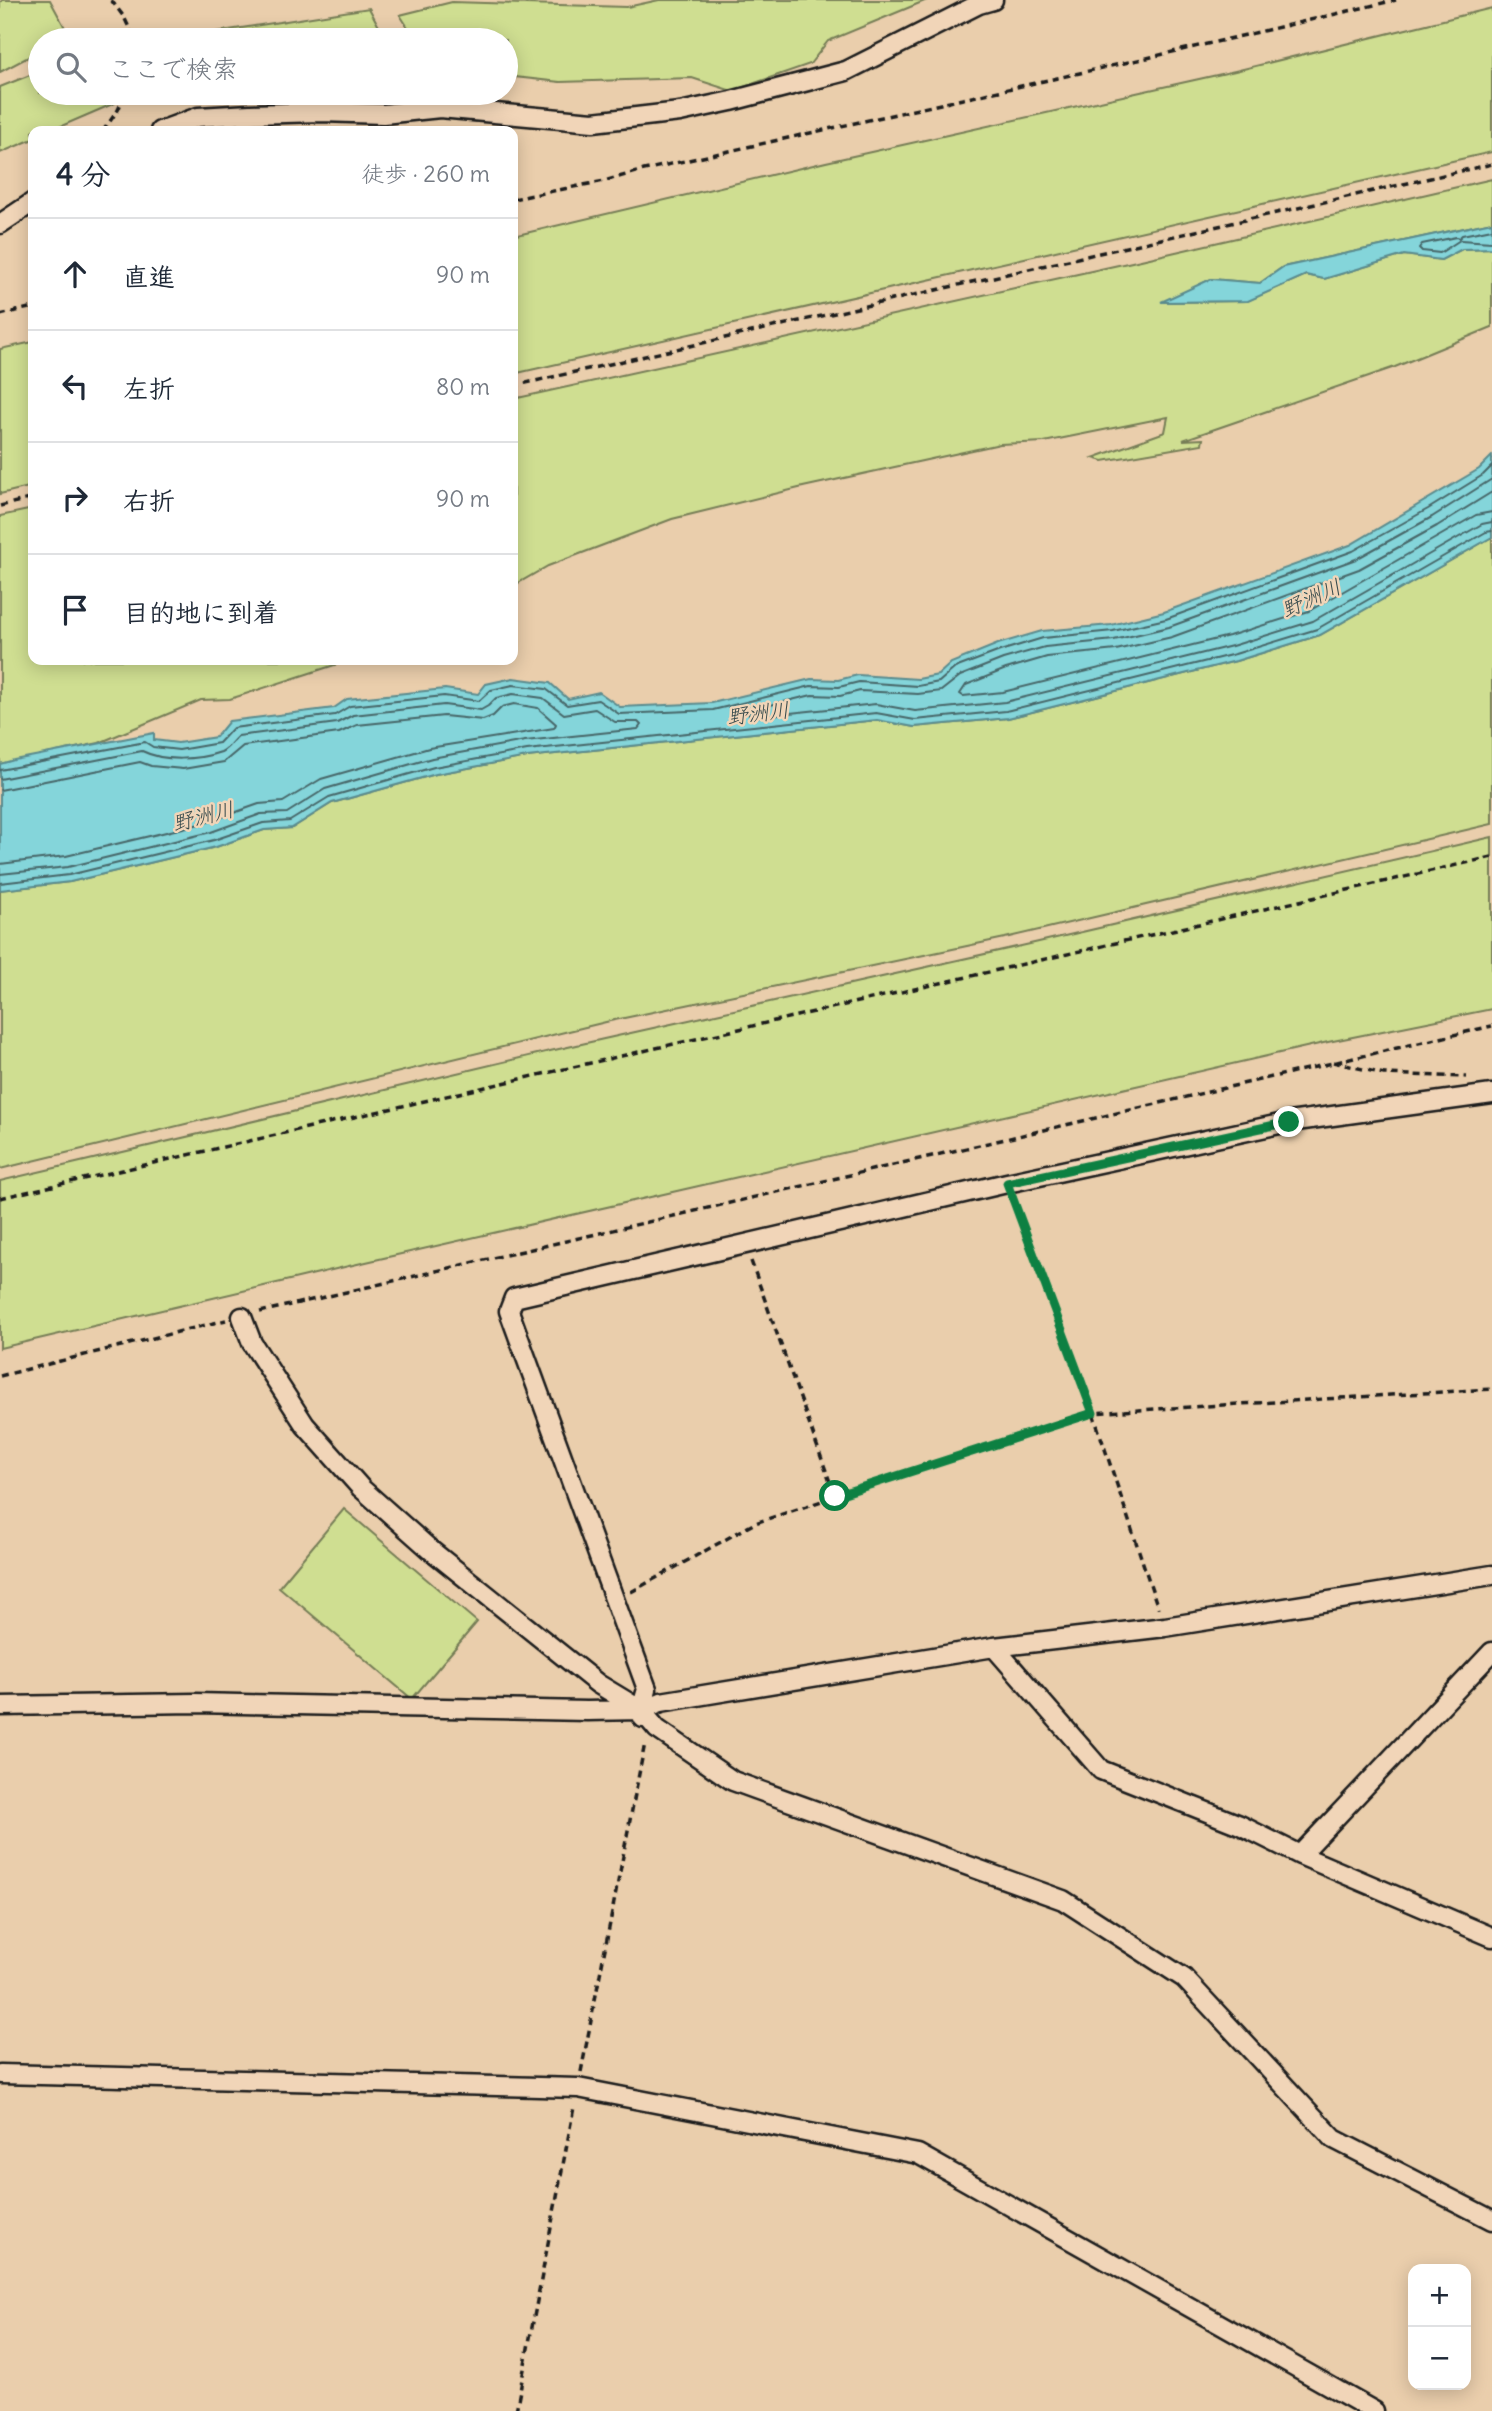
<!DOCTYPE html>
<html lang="ja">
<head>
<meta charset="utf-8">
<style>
	:root { --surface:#fff; --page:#f2f2f3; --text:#1f2937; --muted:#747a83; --line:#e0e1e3 }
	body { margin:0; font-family:Delius,"Klee One",sans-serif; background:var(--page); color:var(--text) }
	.controls { position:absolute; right:21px; bottom:21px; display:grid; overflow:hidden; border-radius:14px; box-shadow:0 4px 18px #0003 }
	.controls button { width:63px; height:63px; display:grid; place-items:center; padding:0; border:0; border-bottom:2px solid var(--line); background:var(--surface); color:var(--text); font:35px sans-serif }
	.stop { position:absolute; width:21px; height:21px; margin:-16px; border:5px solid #0b8043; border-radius:50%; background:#fff }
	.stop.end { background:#0b8043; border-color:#fff; box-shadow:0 2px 7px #0008 }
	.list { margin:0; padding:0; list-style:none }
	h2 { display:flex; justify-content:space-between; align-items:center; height:91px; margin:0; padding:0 28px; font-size:30px }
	h2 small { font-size:23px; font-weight:400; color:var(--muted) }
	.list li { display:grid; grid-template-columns:46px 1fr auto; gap:21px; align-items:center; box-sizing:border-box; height:112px; padding:0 28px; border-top:2px solid var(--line) }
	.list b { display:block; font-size:26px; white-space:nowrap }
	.list em { font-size:23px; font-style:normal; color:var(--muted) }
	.icon { flex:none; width:38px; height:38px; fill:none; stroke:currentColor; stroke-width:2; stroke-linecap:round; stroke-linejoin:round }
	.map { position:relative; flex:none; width:1492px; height:2411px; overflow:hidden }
	.search { position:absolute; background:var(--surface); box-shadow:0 4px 18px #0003; left:28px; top:28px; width:490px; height:77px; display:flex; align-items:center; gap:18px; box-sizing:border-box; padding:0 24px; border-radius:38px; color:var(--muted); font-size:26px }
	.panel { position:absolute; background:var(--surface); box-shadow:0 4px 18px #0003; left:28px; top:126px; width:490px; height:539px; border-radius:14px }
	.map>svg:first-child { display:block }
	.green { fill:#cfde91; stroke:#767d56; stroke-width:2 }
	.water { fill:#84d5da; stroke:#5a8b8e; stroke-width:2 }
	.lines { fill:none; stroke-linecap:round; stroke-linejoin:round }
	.shore { stroke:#466668; stroke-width:2 }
	.minor-casing { stroke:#1c1c1c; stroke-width:23 }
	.path { stroke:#1c1c1c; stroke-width:3.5; stroke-dasharray:7 5; stroke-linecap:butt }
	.minor { stroke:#f1d5b8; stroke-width:18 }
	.route { stroke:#0b8043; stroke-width:9 }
	.labels { text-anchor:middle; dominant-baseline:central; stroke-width:5; stroke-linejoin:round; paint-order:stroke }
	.water-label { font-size:21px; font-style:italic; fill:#364a4c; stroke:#f1d5b8 }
</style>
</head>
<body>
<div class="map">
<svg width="1492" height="2411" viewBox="0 0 1492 2411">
	<rect width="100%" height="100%" fill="#eaceac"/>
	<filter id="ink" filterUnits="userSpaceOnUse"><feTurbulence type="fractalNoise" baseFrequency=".0143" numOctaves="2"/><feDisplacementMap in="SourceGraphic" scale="14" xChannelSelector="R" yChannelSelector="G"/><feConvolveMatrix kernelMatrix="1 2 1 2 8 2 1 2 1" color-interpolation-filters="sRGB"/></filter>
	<g filter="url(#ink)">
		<!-- green -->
		<path class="green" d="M3 0H50L70 37 63 40H40V51L0 72V2Z
			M659 0H927L828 41 810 64 732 91 692 78 560 82 506 76V40H416L400 15 452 2 627 7Z
			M369 8 384 36 375 40H175L177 38Z
			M1492 8V152L513 374V236L826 162 1235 71Z
			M40 71V93H117L115 103 50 131H33V139L0 153V87Z
			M1492 179V222L1283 267 1260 283 1211 279 1164 302 1247 301 1306 275 1324 279 1404 255 1441 260 1462 249 1492 248V327L1395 367 1183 440 1203 439 1202 444 1103 461 1093 458 1165 432 1168 417 1044 442 1000 444 803 487 672 519 548 566 513 586V399L1141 260Z
			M33 342V486L0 494V349Z
			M33 509V660H350L230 699 201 700 99 743 0 764V516Z
			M1492 537V824L1005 938 610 1021 0 1169V890L70 882 216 847 264 830 292 828 332 803 436 774 527 757 877 720 914 727 1008 718 1236 661 1320 635Z
			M1492 837V1009L1328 1042 353 1265 0 1348V1181L550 1051 1030 944Z
			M344 1509 477 1622 412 1699 279 1587Z"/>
		<!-- water -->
		<path class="water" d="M1492 222V248L1462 249 1441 260 1404 255 1324 279 1306 275 1248 301 1161 302 1211 279 1260 283 1283 267Z
			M1492 456V537L1320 635 1236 661 1008 718 914 727 877 720 527 757 436 774 332 803 292 828 264 830 216 847 70 882 0 890V764L14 760 154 733V740L178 743 216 737 229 721 334 708 347 699 445 689 478 694 486 684 513 678 550 683 568 699 599 692 620 707 712 703 811 679 838 680 858 675 918 679 938 675 951 663 998 644 1042 631 1111 625 1164 612 1350 545 1479 469Z"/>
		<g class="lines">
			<!-- shore -->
			<path class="shore" d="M1492 229 1462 235 1459 238 1456 237 1422 244 1419 248 1422 251 1440 253 1460 240 1492 242
				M1492 479 1432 517 1356 559 1169 627 1114 640 1045 647 1003 659 960 676 941 691 918 694 860 691 840 696 812 695 750 710 748 714 752 717 876 704 915 711 1005 702 1232 646 1313 621 1482 524 1492 522
				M1492 492 1437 526 1359 569 1172 637 1116 650 1047 657 1006 669 966 685 960 694 963 696 1003 692 1229 636 1309 611 1476 515 1492 512
				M0 770 145 742 153 747 179 750 219 743 233 728 335 715 350 706 444 696 479 701 491 690 513 685 546 689 567 705 598 700 619 714 713 710 811 686 839 687 859 682 918 686 939 682 955 668 1000 651 1043 638 1113 631 1166 619 1353 551 1428 509 1483 475 1492 466
				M0 779 142 751C164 762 198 760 221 752 228 749 232 741 238 736L337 723 353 715 444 705 481 710 488 706 496 698 513 694 543 698 564 714 595 709 615 722H638L641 725 638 729 525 741 432 758 325 789 287 813 261 814 211 832 68 867 0 874
				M0 790 140 762 151 766 183 769 224 762 243 746 339 733 357 725 444 716 483 720 493 716 502 707 514 704 538 708 556 724 554 728 429 748 321 779 283 802 259 804 208 822 66 856 0 864
				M0 883 69 875 214 840 263 823 290 821 329 797 434 767 527 750 876 713 915 720 1006 711 1235 654 1317 629 1486 532 1492 531"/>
			<defs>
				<path id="minor" d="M160 131 198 117 250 114 321 112 383 114 440 108 593 122 680 112 731 101 846 71 979 4 993 0
					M0 224 33 202
					M242 1317 252 1343 305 1425 361 1488 432 1551 598 1684 641 1710 657 1729 733 1781 1063 1900 1184 1978 1334 2139 1492 2220
					M994 1647 1101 1770 1240 1825 1300 1855 1492 1937
					M0 1706 195 1703 587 1711 641 1710 661 1702 994 1647 1165 1627 1492 1575
					M643 1718 641 1710 647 1689 509 1311 514 1298 1007 1183 1289 1122 1492 1094
					M1300 1855 1492 1652
					M0 2074 578 2088 918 2154 1374 2411"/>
			</defs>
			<!-- minor casing -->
			<use href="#minor" class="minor-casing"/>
			<!-- path -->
			<path class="path" d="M111 0 124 17 135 40
				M103 131 118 110 126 93
				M513 199 604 181 644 170 1147 58 1396 0
				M0 315 33 307
				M513 386 1492 164
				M0 506 33 498
				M1333 1062 1384 1074 1467 1077
				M0 1198 1492 857
				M1013 1200 1093 1413 1158 1608
				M751 1261 835 1496
				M260 1312 1492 1026
				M0 1376 226 1320
				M631 1592 755 1523 1089 1413 1492 1389
				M581 2072 645 1743
				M516 2411 574 2107"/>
			<!-- minor -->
			<use href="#minor" class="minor"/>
		</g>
	</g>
	<g class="lines" filter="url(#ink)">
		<!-- route -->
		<path class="route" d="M835 1496 1093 1413 1007 1183 1289 1122"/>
	</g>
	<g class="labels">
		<!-- water labels -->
		<g class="water-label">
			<text transform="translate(1311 598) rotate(-24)">野洲川</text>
			<text transform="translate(758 713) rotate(-7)">野洲川</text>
			<text transform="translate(203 816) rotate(-14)">野洲川</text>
		</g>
	</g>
</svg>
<div class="controls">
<button>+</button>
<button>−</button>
</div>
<div class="stop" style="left:835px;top:1496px"></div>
<div class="stop end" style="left:1289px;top:1122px"></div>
<div class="search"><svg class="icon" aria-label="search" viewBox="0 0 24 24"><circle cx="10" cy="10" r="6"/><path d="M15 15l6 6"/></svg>ここで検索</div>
<section class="panel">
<h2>4 分<small>徒歩 · 260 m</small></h2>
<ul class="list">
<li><svg class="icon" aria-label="ahead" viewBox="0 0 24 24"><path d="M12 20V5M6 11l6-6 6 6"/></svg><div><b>直進</b></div><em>90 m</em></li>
<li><svg class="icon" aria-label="left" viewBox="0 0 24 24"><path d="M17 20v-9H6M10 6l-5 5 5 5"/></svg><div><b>左折</b></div><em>80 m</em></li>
<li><svg class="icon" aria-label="right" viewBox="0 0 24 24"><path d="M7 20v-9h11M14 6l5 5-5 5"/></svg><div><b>右折</b></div><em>90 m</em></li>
<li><svg class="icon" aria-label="arrive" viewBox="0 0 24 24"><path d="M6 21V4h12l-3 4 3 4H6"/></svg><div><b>目的地に到着</b></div></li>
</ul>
</section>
</div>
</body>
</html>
